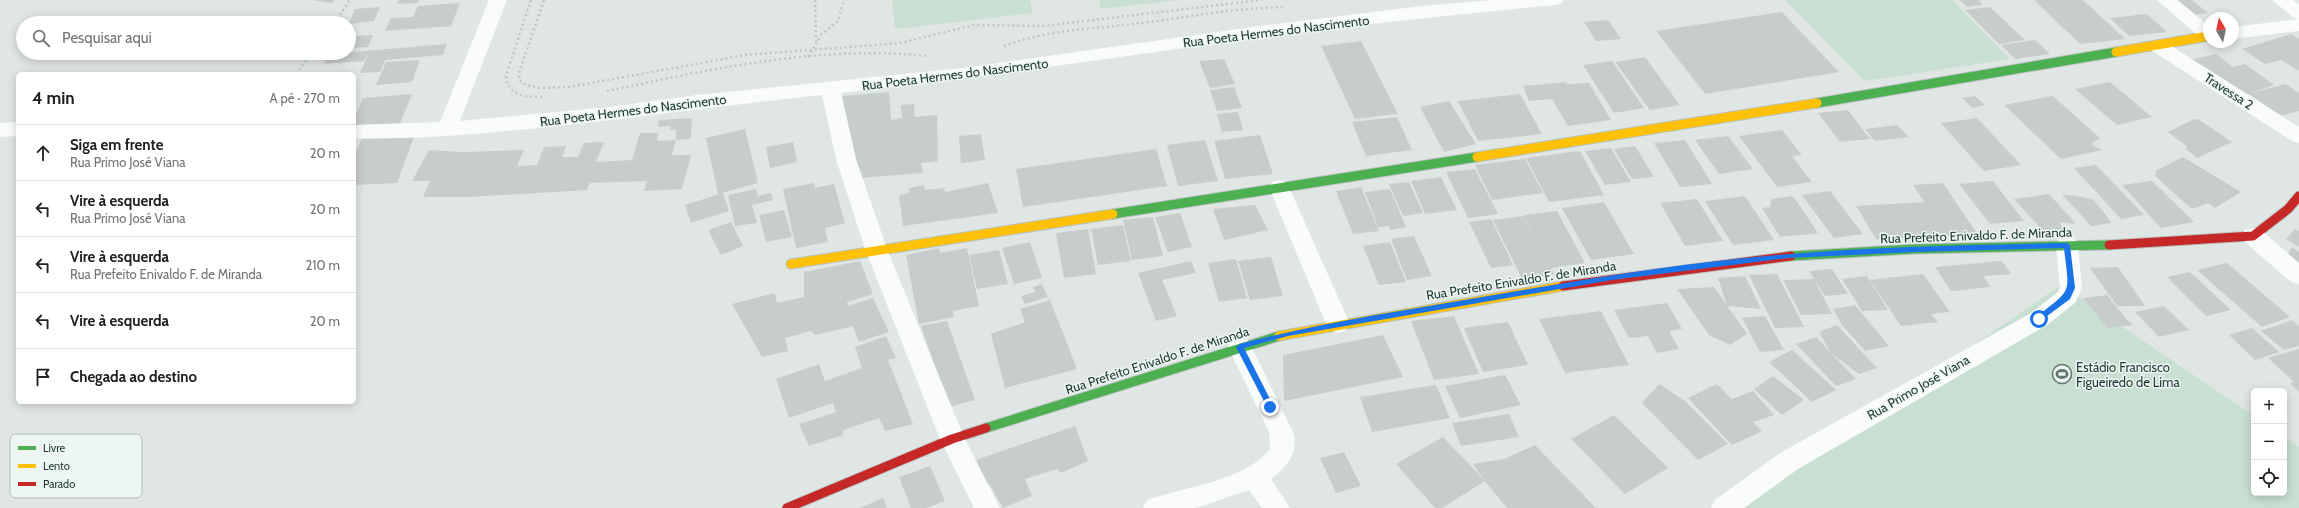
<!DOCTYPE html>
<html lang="pt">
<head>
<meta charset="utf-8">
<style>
	:root { --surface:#fff; --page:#f2f2f2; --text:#202124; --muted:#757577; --line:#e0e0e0 }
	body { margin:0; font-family:Cabin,sans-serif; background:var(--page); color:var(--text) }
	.controls { position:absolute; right:12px; bottom:12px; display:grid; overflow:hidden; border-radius:6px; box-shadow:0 2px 10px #0003 }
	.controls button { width:36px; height:36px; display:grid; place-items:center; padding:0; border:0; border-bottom:1px solid var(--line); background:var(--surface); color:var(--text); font:20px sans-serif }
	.compass { position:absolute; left:2203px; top:12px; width:36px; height:36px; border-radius:50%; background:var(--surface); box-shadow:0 2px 10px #0003; rotate:351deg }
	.stop { position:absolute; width:12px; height:12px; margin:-9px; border:3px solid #1a73e8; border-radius:50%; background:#fff }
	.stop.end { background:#1a73e8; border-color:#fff; box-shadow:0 1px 4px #0008 }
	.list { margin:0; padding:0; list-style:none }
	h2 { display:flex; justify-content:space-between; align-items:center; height:52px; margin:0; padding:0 16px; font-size:17px }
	h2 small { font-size:13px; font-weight:400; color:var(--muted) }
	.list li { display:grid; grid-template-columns:26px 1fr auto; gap:12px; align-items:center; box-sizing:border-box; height:56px; padding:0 16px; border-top:1px solid var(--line) }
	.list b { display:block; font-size:15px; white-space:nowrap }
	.list p { margin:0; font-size:13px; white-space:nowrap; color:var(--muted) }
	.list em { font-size:13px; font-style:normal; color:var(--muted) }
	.icon { flex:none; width:22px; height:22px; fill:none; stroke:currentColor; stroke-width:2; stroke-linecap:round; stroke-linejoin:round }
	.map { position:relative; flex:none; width:2299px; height:508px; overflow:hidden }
	.search { position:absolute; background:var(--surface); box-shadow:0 2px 10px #0003; left:16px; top:16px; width:340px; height:44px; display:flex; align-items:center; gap:10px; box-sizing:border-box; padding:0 14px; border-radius:22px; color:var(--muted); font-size:15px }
	.panel { position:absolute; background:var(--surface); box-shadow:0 2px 10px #0003; left:16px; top:72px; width:340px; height:332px; border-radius:6px }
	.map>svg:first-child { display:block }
	.green { fill:#c8e0d2 }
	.building { fill:#c7cdcb }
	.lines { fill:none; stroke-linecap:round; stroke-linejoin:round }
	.fast-casing { stroke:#b9c3c0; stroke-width:11 }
	.slow-casing { stroke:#b9c3c0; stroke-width:11 }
	.jam-casing { stroke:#b9c3c0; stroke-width:11 }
	.path { stroke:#bec7c5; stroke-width:2.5; stroke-dasharray:2 3; stroke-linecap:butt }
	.street { fill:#fafbfb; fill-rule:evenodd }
	.fast { stroke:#4caf50; stroke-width:9 }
	.slow { stroke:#ffc107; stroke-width:9 }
	.jam { stroke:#c62828; stroke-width:9 }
	.route { fill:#1a73e8 }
	.labels { text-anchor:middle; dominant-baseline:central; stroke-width:3; stroke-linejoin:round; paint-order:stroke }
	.street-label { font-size:13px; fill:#1e3934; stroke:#edf6f2 }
	.poi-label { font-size:13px; fill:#1e3934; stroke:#edf6f2; text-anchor:start }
	.key { fill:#edf6f2; stroke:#afbdb9; stroke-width:1 }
	.key-label { font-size:11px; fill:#1e3934 }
</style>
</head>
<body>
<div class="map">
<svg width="2299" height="508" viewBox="0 0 2299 508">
	<rect width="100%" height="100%" fill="#e0e6e4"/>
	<!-- green -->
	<path class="green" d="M892 0H1030L1033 13 895 29Z
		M1099 0H1179L1101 9Z
		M1785 0H1952L2010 59 1865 81Z
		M2061 285 2254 416V493H2284V437L2299 447V508H1737Z"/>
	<!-- building -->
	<path class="building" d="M313 0H335L332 3Z
		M399 0H419L418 3 397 4Z
		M1960 0H1979L1983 5 1967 7Z
		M2034 0H2083L2125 39 2080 44Z
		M2178 0H2192L2208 13 2196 15Z
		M460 3 451 26 385 31 391 18 413 17 418 6Z
		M380 7 374 21 349 24 355 9Z
		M1990 7 2025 40 1999 44 1965 10Z
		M1782 12 1839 72 1705 94 1656 31Z
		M2147 14 2167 32 2129 36 2110 18Z
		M1608 20 1621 39 1596 41 1584 22Z
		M2291 34 2299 39V71L2281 60 2265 64 2242 49Z
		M373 35 368 47 349 48 352 36Z
		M2035 40 2050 54 2015 59 2001 45Z
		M1361 41 1398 114 1355 119 1321 46Z
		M447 44 443 55 385 60 380 72 360 73 369 52 364 61 324 64 329 54Z
		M2216 54 2233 67 2245 64 2274 85 2251 93 2286 84 2299 93V111L2281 116 2249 94H2236L2190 60Z
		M1645 57 1680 105 1650 110 1615 62Z
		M1224 59 1235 84 1210 88 1199 61Z
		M420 60 412 82 376 85 386 62Z
		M1612 61 1644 108 1614 113 1583 65Z
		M1566 82 1567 84 1589 83 1611 120 1568 126 1552 99 1529 101 1523 86Z
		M2110 82 2152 117 2117 125 2075 89Z
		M1234 87 1242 108 1217 111 1210 90Z
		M889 92 891 120 902 118 901 105 914 104 915 117 937 115 938 161 921 163 923 173 860 178 842 96Z
		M412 94 400 124 354 127V119L363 98Z
		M1520 94 1542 134 1478 141 1458 101Z
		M1975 96 1985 105 1972 108 1962 98Z
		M2053 96 2100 138 2091 144 2102 150 2061 159 2004 105Z
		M1449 101 1476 144 1444 152 1420 107Z
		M1848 110 1870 139 1840 142 1818 113Z
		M1238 112 1243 130 1222 132 1217 114Z
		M1397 117 1412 150 1366 156 1352 122Z
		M692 118 691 139 676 140 672 155H691L682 189 644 191 647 181 590 183 587 190 469 197H423L430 181H412L429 150 463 152 524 150 517 166 537 165 544 147 566 146 562 157H578L584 143 604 142 596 162 632 160 640 133H658L657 141 676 140V130H670L671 126 658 127 659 120Z
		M1977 118 2021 165 1984 171 1941 123Z
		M2198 119 2232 142 2197 158 2185 148 2188 147 2168 132 2192 120Z
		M1897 125 1909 137 1875 141 1865 129Z
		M745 129 758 183 718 194 706 138Z
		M1782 130 1802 155 1792 156 1812 182 1777 187 1739 136Z
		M364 134H415L397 183 354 185V156Z
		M981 134 985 160 961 163 959 136Z
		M1260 135 1273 174 1225 179 1214 141Z
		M1728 136 1753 169 1719 174 1695 140Z
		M1205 140 1218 181 1178 186 1167 145Z
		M1685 140 1712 184 1680 187 1654 143Z
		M793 142 797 162 770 168 766 147Z
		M1635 146 1654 177 1632 179 1614 149Z
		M1611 148 1631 182 1605 185 1585 151Z
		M1156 149 1167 186 1023 207 1016 169Z
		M1580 151 1604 195 1549 202 1526 158Z
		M2183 157 2241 192 2215 208 2208 203 2192 209 2155 176 2157 170Z
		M1525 159 1543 193 1492 200 1475 165Z
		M2096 165 2144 215 2121 219 2074 168Z
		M1475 169 1498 214 1468 218 1446 172Z
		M1441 177 1457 210 1425 214 1411 181Z
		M1993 181 2024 221 1990 224 1959 184Z
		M2152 181 2194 222 2161 228 2122 185Z
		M1409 182 1423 213 1403 216 1389 184Z
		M814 183 815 188 834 184 845 223 825 228 828 242 796 248 783 189Z
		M988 183 998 213 903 226 899 195 909 193V188L924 185 925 190 944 188 945 192Z
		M1943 183 1978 235 1876 239 1856 206 1924 202 1913 185Z
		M1361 187 1379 231 1353 234 1336 191Z
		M756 189 758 196 771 193 773 200 752 205 757 223 735 226 728 195Z
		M1390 189 1406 227 1391 230 1389 226 1378 227 1365 192Z
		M1830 191 1863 234 1834 238 1802 195Z
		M723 193 729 211 691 223 685 205Z
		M2049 194 2076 224 2060 222 2063 229 2043 231 2014 199Z
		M2062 194 2093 199 2112 223 2091 226Z
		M1745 196 1774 240 1733 245 1705 201Z
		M1793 196 1818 233 1780 237 1762 208 1770 207 1771 199Z
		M1697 199 1723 241 1685 246 1660 203Z
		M1604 202 1634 254 1591 260 1562 208Z
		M1255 205 1268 230 1224 240 1213 209Z
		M784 210 792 237 766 242 759 215Z
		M1557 211 1585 263 1551 268 1554 274 1522 279 1493 220 1524 216 1547 262 1524 215Z
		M1180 213 1192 247 1168 252 1155 217Z
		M1153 217 1163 256 1132 260 1123 220Z
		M1491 219 1513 265 1491 268 1469 222Z
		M731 222 743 246 721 255 708 230Z
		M1123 225 1131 261 1098 265 1091 229Z
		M1088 229 1096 274 1064 278 1056 233Z
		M2295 229 2299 231V247L2286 239Z
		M1414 236 1432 276 1407 280 1391 239Z
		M1030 242 1042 278 1014 284 1002 248Z
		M1390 242 1406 282 1379 285 1363 246Z
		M2292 247 2299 252V270L2285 261Z
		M939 248 940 253 967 248 979 306 953 311 954 317 919 324 906 255Z
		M999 250 1008 284 977 289 969 255Z
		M1271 257 1283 296 1250 300 1238 261Z
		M1236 259 1247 298 1219 302 1208 263Z
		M860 261 873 294 847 302 848 306 873 298 889 332 859 342 853 326 815 335 811 331 785 338 788 351 762 357 732 304 775 293 777 303 804 297V272Z
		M1191 261 1196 273 1162 280 1177 316 1156 321 1138 273Z
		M2002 261 2011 274 1983 276 1991 287 1951 291 1935 267Z
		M2227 263 2290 317 2262 327 2197 270Z
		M2118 267 2145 306H2117L2090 268Z
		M1832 269 1848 294 1825 296 1809 271Z
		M2190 272 2231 310 2206 316 2167 277Z
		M1777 274 1804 327 1775 328 1749 275Z
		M1923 274 1950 312 1931 314 1938 322 1901 326 1870 280Z
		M1745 276 1761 309 1727 306 1718 278Z
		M1867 276 1888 310 1862 311 1842 279Z
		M1814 279 1832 314 1801 315 1783 280Z
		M1042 284 1048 297 1025 304 1021 296 1035 292 1033 287Z
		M1714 287 1747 334 1730 345 1709 335 1677 289Z
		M2107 295 2118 309 2132 325 2107 328 2083 298Z
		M1050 300 1077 369 1005 388 991 334 1025 322 1020 309Z
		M1667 303 1682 329 1669 331 1679 349 1657 353 1648 336 1629 338 1614 310Z
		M1855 305 1889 346 1865 351 1842 325 1833 309Z
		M2164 306 2189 330 2159 337 2135 312Z
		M1601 311 1629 365 1565 373 1539 319Z
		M1454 316 1479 374 1434 380 1411 321Z
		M1765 316 1784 350 1760 352 1742 318Z
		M2292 320 2299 326V346L2284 350 2261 331Z
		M947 321 975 400 949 407 921 326Z
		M1508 322 1528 365 1483 372 1464 328Z
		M1837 325 1877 368 1859 374 1831 353 1819 332Z
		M2252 328 2279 352 2255 360 2229 335Z
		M1383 335 1403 377 1284 401 1283 355Z
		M886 336 896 358 888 360 913 424 885 431 879 418 843 430V435L809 446 799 424 836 412 833 403 789 418 776 379 819 364 825 381 862 368 855 347Z
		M1816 337 1829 351 1856 379 1836 386 1796 344Z
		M2299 349V392L2290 383 2294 382 2268 358Z
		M1792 350 1836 390 1812 402 1769 362Z
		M1505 375 1521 405 1460 418 1445 386Z
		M1773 376 1804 400 1782 415 1754 389Z
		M1659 384 1685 401 1728 444 1698 460 1642 403Z
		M1717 384 1742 410 1732 399 1753 391 1774 415 1753 422 1762 431 1732 445 1688 398Z
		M1436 385 1450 418 1372 432 1360 397Z
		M1509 414 1519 437 1461 446 1452 423Z
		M1614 415 1668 468 1625 494 1571 439Z
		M1075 426 1088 461 1061 473 1057 469 1025 479 1032 496 1003 508 990 485 981 481 976 460Z
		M1443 437 1485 481 1473 464 1504 459 1535 445 1596 508H1507L1485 481 1442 508H1435L1396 464Z
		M1344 452 1361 486 1336 493 1320 458Z
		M930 466 945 501 926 508H911L899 477Z
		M883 498 887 508H860Z"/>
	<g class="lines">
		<defs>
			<path id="fast" d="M1817 103 2116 52
				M1113 214 1477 157
				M1791 256 1915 249 2109 245
				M986 428 1279 336"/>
			<path id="slow" d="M2116 52 2209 36
				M1477 157 1817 103
				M791 264 1113 214
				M1279 336 1563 286"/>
			<path id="jam" d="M2109 245 2253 236 2288 209 2299 196
				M1563 286 1791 256
				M787 508 952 439 986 428"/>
		</defs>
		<!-- fast casing -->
		<use href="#fast" class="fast-casing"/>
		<!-- slow casing -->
		<use href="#slow" class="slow-casing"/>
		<!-- jam casing -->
		<use href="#jam" class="jam-casing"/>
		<!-- path -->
		<path class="path" d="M531 0 506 76C508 97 527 97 545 97
			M544 0 519 73V80L526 85 539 88 569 87 745 55 900 43 974 25 1043 26 1261 0
			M815 0 816 41
			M334 23 350 0
			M1004 46C1049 29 1094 29 1141 23 1189 17 1235 8 1283 7
			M808 57 821 35 838 21 844 0
			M296 74 312 53
			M607 91C711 69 820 45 927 56"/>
		<!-- street -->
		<path class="street" d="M489 0H507L460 121 610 107 697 95 963 68 1260 26 1422 6 1493 0H1564L1561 4 1555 5C1457 14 1358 25 1260 38 1120 56 981 78 841 93L856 159 887 249 964 437 1000 508H974L940 439 865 249 836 159 822 95C697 108 573 127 448 136 417 138 385 138 354 139V125L440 122Z
			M2157 0H2177L2209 26V41L2202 39Z
			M2272 0H2293L2299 4V19L2293 17Z
			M2299 19V31L2233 39V27Z
			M2158 40 2165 42 2299 127V143L2292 141 2151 50 2149 46 2151 42Z
			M18 122V136L0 137V123Z
			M1279 180 1286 182 1289 187 1350 324 1346 330 1338 333 1330 330 1326 324 1269 187 1272 182Z
			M2253 228 2261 230 2299 263V284L2291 282 2245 242 2242 236 2245 230Z
			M2067 237 2075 239 2078 245 2082 288 2075 303 2047 325 1798 469 1744 508H1711L1715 500 1780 453 2031 313 2058 292 2060 288 2056 245 2059 239Z
			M1240 338 1248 340 1293 432C1299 453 1287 467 1271 479L1290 508H1262L1249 490 1196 508H1143L1147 500C1183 487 1246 481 1270 449L1269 432 1228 347 1232 340Z"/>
		<!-- fast -->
		<use href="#fast" class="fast"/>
		<!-- slow -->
		<use href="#slow" class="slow"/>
		<!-- jam -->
		<use href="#jam" class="jam"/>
	</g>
	<!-- route -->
	<path class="route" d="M2067 243 2070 245 2075 288 2070 299 2039 322 2036 319V317C2074 288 2069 294 2064 248L1915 252 1789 258 1612 280 1288 336 1244 348 1274 407 1270 410 1268 409 1236 347 1240 344C1316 324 1393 312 1470 299 1576 281 1683 262 1790 254 1882 246 1975 245 2067 243Z"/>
	<!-- icons -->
	<defs>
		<symbol id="stadium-ring" viewBox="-11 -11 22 22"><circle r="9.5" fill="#edf6f2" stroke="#627672" stroke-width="1.5"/><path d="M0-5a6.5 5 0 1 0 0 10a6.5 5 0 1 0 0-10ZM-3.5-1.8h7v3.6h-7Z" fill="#627672"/></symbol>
	</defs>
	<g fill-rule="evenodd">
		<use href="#stadium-ring" x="2051" y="363" width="22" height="22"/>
	</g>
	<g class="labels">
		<!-- street labels -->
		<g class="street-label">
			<text transform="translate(1276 31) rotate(-7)">Rua Poeta Hermes do Nascimento</text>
			<text transform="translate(955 74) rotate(-7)">Rua Poeta Hermes do Nascimento</text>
			<text transform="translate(2229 91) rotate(33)">Travessa 2</text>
			<text transform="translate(633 110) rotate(-7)">Rua Poeta Hermes do Nascimento</text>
			<text transform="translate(1976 235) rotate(-2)">Rua Prefeito Enivaldo F. de Miranda</text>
			<text transform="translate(1521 280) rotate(-9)">Rua Prefeito Enivaldo F. de Miranda</text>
			<text transform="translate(1157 360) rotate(-18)">Rua Prefeito Enivaldo F. de Miranda</text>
			<text transform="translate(1918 387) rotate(-30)">Rua Primo José Viana</text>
		</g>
		<!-- poi labels -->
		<g class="poi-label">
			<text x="2076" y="367">Estádio Francisco<tspan x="2076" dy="15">Figueiredo de Lima</tspan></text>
		</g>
	</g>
	<!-- legend -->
	<rect x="10" y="434" width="132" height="64" rx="6" class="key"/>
	<rect x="18" y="446" width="18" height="4" fill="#4caf50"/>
	<rect x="18" y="464" width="18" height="4" fill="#ffc107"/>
	<rect x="18" y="482" width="18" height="4" fill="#c62828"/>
	<g class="key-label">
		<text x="43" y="452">Livre</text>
		<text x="43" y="470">Lento</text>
		<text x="43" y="488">Parado</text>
	</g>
</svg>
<div class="controls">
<button>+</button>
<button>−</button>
<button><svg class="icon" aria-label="locate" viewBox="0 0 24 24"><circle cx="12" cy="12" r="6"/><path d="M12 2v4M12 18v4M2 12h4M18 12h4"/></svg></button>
</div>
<svg class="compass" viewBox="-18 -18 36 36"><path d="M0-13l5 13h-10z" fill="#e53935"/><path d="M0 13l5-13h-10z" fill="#757577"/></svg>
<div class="stop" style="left:2039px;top:319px"></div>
<div class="stop end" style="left:1270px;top:407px"></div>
<div class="search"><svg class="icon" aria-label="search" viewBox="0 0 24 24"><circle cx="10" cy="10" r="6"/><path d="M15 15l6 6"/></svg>Pesquisar aqui</div>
<section class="panel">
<h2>4 min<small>A pé · 270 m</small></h2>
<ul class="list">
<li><svg class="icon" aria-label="ahead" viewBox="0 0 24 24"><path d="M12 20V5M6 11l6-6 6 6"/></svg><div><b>Siga em frente</b><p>Rua Primo José Viana</p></div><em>20 m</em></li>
<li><svg class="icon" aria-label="left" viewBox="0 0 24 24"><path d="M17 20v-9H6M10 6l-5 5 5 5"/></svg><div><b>Vire à esquerda</b><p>Rua Primo José Viana</p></div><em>20 m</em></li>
<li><svg class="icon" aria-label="left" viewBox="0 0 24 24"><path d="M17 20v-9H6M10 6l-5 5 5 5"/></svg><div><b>Vire à esquerda</b><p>Rua Prefeito Enivaldo F. de Miranda</p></div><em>210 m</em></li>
<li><svg class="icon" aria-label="left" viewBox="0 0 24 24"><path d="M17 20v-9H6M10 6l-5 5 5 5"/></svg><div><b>Vire à esquerda</b></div><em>20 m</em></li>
<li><svg class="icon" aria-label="arrive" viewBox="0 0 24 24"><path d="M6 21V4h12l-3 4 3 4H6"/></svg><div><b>Chegada ao destino</b></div></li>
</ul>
</section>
</div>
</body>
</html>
